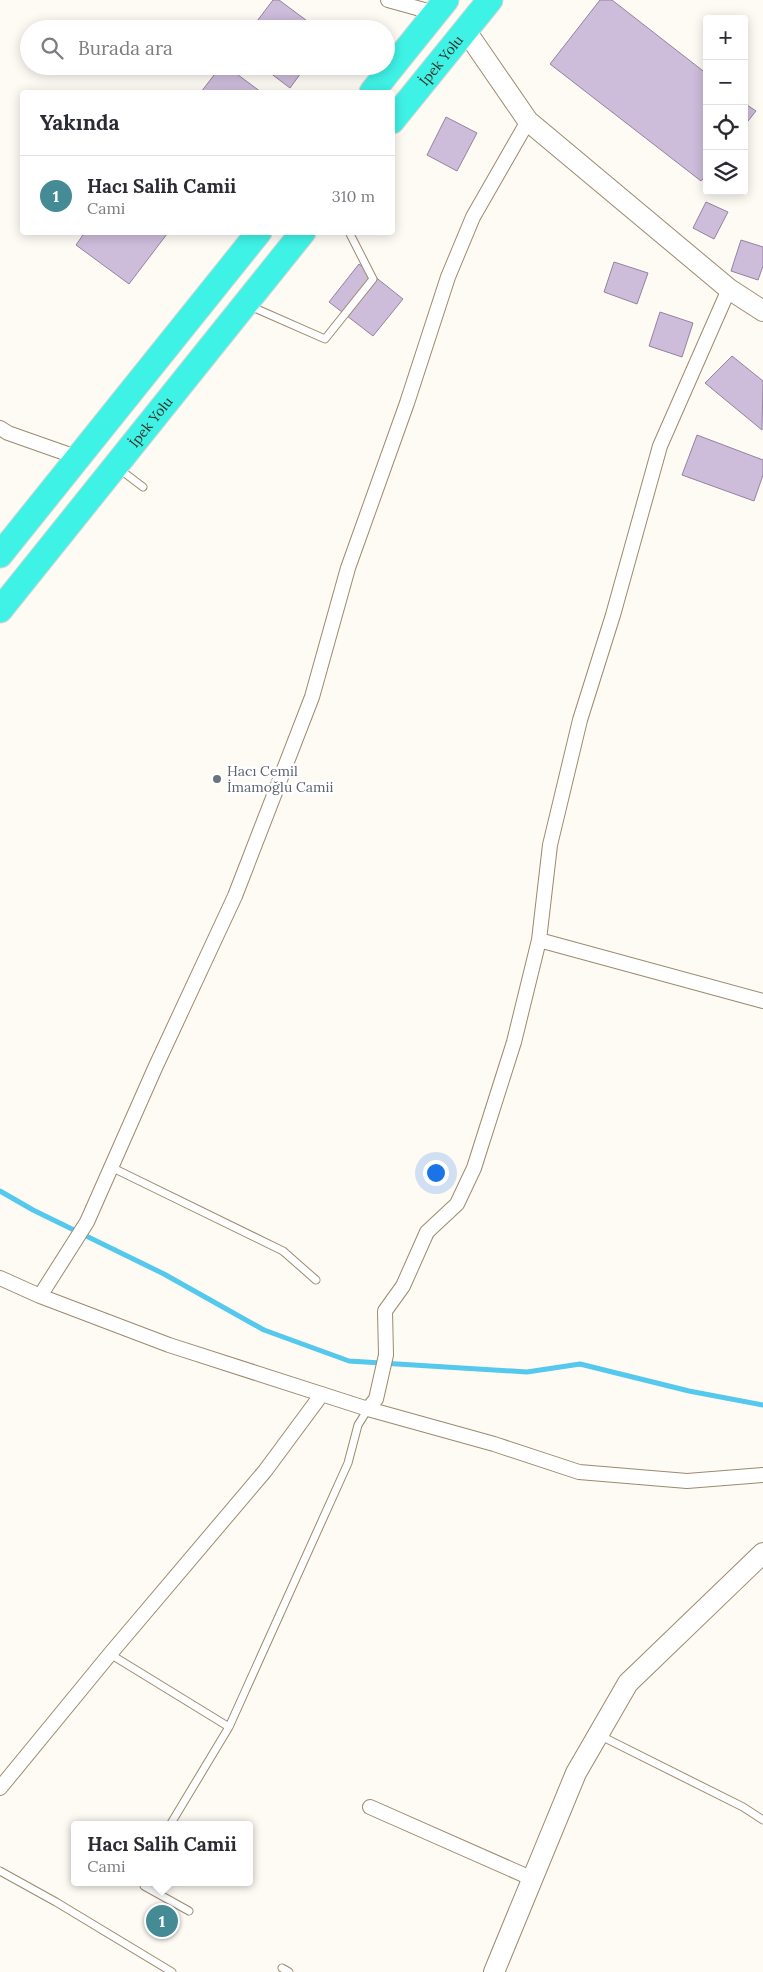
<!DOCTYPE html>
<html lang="tr">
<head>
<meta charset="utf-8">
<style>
	:root { --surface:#fff; --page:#f2f2f3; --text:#2b2b33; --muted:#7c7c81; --line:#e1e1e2; --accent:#458b96 }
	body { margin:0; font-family:Lora,serif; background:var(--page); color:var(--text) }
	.controls { position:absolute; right:15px; top:15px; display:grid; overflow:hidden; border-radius:5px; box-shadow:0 2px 12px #0003 }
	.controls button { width:45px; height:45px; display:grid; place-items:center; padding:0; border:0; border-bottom:1px solid var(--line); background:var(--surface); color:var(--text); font:25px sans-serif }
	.you { position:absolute; left:435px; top:1172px; width:18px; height:18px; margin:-12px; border:4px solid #fff; border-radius:50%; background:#1a73e8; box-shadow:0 0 0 8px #1a73e833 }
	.badge { display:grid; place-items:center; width:32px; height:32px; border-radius:50%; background:var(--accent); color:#fff; font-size:16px; font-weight:700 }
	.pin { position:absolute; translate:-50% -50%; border:2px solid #fff; box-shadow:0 1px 5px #0006 }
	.popup { position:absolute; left:71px; top:1821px; width:182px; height:65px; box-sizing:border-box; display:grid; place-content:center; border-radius:5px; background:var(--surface); filter:drop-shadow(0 1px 4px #0005); font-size:16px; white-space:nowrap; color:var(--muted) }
	.popup b { font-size:19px; color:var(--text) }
	.popup::after { content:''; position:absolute; left:50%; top:100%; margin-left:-10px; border:10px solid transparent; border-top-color:var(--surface) }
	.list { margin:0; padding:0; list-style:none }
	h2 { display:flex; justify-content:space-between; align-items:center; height:65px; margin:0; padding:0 20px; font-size:21px }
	h2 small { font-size:16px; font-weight:400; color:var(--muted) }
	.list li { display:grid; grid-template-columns:32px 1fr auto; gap:15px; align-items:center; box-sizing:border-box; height:80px; padding:0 20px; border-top:1px solid var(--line) }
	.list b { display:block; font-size:19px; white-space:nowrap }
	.list p { margin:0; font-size:16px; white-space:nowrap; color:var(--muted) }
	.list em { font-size:16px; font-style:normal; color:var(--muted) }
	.icon { flex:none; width:28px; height:28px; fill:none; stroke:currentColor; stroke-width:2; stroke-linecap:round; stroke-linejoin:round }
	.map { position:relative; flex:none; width:763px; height:1972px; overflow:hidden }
	.search { position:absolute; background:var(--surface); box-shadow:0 2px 12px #0003; left:20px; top:20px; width:375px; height:55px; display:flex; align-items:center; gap:12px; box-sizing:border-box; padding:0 18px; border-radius:28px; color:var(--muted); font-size:19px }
	.panel { position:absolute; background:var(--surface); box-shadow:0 2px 12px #0003; left:20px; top:90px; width:375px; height:145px; border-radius:5px }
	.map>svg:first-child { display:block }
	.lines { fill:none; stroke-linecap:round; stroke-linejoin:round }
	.stream { stroke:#54c8ed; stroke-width:5 }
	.building { fill:#cdbcda; stroke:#94839f }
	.lane-casing { stroke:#9c8a6e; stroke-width:9 }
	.street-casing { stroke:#9c8a6e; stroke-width:16 }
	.secondary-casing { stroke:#9c8a6e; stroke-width:22 }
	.highway-casing { stroke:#d7d6d3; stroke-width:27 }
	.lane { stroke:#fff; stroke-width:7 }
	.street { stroke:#fff; stroke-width:14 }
	.secondary { stroke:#fff; stroke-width:20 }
	.highway { stroke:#3ff2e6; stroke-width:25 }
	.worship-dot { fill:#6b7280; stroke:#fff; stroke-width:2 }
	.labels { text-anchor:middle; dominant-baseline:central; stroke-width:5; stroke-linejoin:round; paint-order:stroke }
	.street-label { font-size:14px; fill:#373024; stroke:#fff }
	.worship-label { font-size:14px; fill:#5b616d; stroke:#fff; text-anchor:start }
</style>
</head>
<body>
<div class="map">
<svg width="763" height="1972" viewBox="0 0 763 1972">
	<rect width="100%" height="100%" fill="#fefaf4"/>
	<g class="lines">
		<!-- stream -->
		<path class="stream" d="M0 1191 33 1210 164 1274 264 1330 349 1361 527 1372 580 1364 689 1391 763 1405"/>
	</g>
	<!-- building -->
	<path class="building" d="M273 0H279L318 29H251Z
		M600 0H612L707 74V174L701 181 550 64Z
		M221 66H226L261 92H201Z
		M261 66H306L290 88Z
		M744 103 756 111 744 126Z
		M446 117 477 133 457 171 427 155Z
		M706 202 728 212 714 239 693 228Z
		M85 232H166L167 234 129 284 76 245Z
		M741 240 763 247V266L758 280 731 271Z
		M614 262 648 273 637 304 604 292Z
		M359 264 403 299 373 336 329 302Z
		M660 312 693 323 682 357 649 346Z
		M732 356 763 381 762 430 705 383Z
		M697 435 763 460V475L754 501 682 475Z"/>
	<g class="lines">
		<defs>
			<path id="lane" d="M250 306 325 339 373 279 349 232
				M118 468 143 487
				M111 1167 283 1251 316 1280
				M110 1654 229 1727
				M601 1736 743 1807 763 1820
				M170 1825 229 1727 348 1463 358 1425 368 1409
				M0 1871 56 1902 172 1972
				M144 1882V1886L189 1911
				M282 1968 289 1972"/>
			<path id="street" d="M388 0 435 13
				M729 289 660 446 613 615 580 720 550 845 539 940 763 1001
				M0 428 8 433 79 458
				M0 1278 40 1296 169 1345 368 1409 494 1444 579 1472 687 1481 763 1475
				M40 1296 87 1222 155 1068 235 896 312 697 348 568 407 403 448 277 473 217 528 121
				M368 1409 376 1399 386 1355 385 1311 403 1286 427 1232 457 1204 474 1168 514 1042 539 940
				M0 1788 110 1654 265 1471 322 1394
				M370 1807 533 1879"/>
			<path id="secondary" d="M466 31 528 121 729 289 763 311
				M494 1972 576 1773 628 1683 763 1553"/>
			<g id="highway">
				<path d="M372 92 446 0"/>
				<path id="s1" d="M392 121 490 0"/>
				<path d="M0 555 259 232"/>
				<path id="s2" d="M0 610 303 232"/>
			</g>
		</defs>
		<!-- lane casing -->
		<use href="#lane" class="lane-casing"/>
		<!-- street casing -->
		<use href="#street" class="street-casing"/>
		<!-- secondary casing -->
		<use href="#secondary" class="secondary-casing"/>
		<!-- highway casing -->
		<use href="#highway" class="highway-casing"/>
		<!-- lane -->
		<use href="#lane" class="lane"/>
		<!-- street -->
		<use href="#street" class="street"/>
		<!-- secondary -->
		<use href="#secondary" class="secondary"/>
		<!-- highway -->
		<use href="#highway" class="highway"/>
	</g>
	<!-- markers -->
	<circle class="worship-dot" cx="217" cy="779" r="5"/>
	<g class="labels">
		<!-- street labels -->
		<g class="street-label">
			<text stroke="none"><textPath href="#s1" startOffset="78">İpek Yolu</textPath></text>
			<text stroke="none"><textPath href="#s2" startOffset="241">İpek Yolu</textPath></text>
		</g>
		<!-- worship labels -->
		<g class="worship-label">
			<text x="227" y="771">Hacı Cemil<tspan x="227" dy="16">İmamoğlu Camii</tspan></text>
		</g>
	</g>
</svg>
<div class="controls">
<button>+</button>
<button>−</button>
<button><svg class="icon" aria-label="locate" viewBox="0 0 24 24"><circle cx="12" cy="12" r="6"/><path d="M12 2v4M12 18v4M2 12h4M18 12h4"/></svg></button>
<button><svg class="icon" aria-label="layers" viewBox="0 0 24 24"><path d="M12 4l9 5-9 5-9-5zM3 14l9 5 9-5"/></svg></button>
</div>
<div class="you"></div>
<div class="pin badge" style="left:162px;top:1921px">1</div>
<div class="popup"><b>Hacı Salih Camii</b>Cami</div>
<div class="search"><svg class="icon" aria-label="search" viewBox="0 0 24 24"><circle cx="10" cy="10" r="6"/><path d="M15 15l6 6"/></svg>Burada ara</div>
<section class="panel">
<h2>Yakında<small></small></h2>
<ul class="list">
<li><span class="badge">1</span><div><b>Hacı Salih Camii</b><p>Cami</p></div><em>310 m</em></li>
</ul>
</section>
</div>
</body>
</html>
